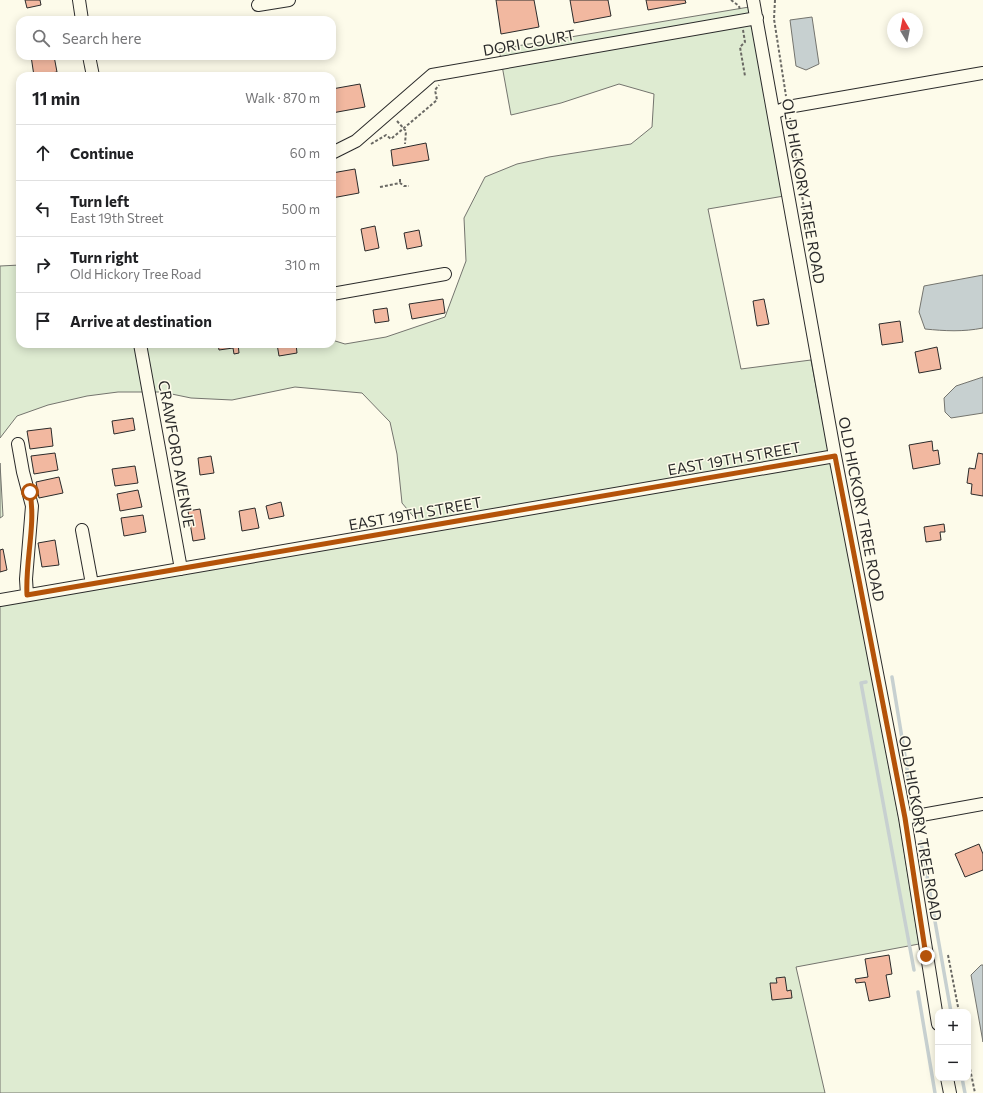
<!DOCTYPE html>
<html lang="en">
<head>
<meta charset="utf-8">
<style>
	:root { --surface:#fff; --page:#f6f6f6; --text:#202124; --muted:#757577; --line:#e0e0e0 }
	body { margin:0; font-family:Commissioner,sans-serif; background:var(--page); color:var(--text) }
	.controls { position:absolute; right:12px; bottom:12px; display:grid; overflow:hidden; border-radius:8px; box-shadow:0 2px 10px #0003 }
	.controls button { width:36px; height:36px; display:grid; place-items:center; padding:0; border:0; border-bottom:1px solid var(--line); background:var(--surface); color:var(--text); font:20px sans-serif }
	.compass { position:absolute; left:887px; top:12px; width:36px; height:36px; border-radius:50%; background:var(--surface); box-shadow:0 2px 10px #0003; rotate:350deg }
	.stop { position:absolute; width:12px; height:12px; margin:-9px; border:3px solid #b45309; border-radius:50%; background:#fff }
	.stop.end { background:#b45309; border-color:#fff; box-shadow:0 1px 4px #0008 }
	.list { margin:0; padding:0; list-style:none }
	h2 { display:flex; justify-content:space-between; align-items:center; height:52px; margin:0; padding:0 16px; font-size:17px }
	h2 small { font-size:13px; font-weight:400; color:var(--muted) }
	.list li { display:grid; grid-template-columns:26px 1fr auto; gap:12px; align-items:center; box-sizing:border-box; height:56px; padding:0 16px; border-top:1px solid var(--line) }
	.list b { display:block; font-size:15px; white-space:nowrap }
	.list p { margin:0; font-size:13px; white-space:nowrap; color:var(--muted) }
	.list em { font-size:13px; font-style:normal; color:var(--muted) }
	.icon { flex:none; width:22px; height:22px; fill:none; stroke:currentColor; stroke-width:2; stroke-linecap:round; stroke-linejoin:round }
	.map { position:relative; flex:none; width:983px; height:1093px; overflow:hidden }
	.search { position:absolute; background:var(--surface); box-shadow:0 2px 10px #0003; left:16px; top:16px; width:320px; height:44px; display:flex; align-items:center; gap:10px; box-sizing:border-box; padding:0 14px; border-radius:12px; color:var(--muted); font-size:15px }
	.panel { position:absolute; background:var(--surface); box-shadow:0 2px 10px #0003; left:16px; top:72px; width:320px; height:276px; border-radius:12px }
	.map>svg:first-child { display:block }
	.green { fill:#deebd1; stroke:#74746e }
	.water { fill:#c7d0d0; stroke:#74746e }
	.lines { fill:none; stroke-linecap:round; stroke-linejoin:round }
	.stream { stroke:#c7d0d0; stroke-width:3.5 }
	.building { fill:#f2b8a0; stroke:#2b2b2b }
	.minor-casing { stroke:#2b2b2b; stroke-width:14 }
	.path { stroke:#6a6964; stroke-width:2; stroke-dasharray:3 2; stroke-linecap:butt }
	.minor { stroke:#fdfbea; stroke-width:12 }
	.route { stroke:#b45309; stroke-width:5 }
	.labels { text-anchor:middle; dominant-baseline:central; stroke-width:3; stroke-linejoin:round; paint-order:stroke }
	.street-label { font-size:15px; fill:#2b2b2b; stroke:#fdfbea }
</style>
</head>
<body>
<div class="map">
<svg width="983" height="1093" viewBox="0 0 983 1093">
	<rect width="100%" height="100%" fill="#fdfbea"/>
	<!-- green -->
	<path class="green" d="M749 7 784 196 708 209 741 369 811 360 899 819 919 944 796 967 825 1093H0V595L418 522 402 503 397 454 390 422 362 393 295 387 232 400 191 398 162 392H118L87 396 48 405 17 416 0 438V266L20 265V344H332V340L345 344 386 337 445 317 466 261 464 218 485 177 517 164 549 157 631 144 652 127 654 94 619 84 561 103 511 115 499 49Z
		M0 463 3 516 0 518Z"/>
	<!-- water -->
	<path class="water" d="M812 17 819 64 806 70 796 66 790 20Z
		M983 275V328C963 332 945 331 925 329L919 312 924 286Z
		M983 377V413L951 418 945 412 944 398 956 386Z
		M981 965H983V1042L971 975Z"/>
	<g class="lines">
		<!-- stream -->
		<path class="stream" d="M892 677 910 787
			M866 682 861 683 914 970
			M921 842 951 1012
			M918 992 935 1093
			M962 1078 965 1093"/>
	</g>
	<!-- building -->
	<path class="building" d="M25 0H40L41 5 27 8Z
		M496 0H534L539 27 501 34Z
		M570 0H608L611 16 574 23Z
		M646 0H685L686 3 648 10Z
		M31 56H54L57 72 34 76Z
		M360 84 365 107 332 113V89Z
		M426 143 429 160 393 166 391 150Z
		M355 169 359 193 332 198V173Z
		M375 226 379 248 365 251 361 229Z
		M419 230 422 246 407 249 404 233Z
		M443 299 445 313 412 319 409 304Z
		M764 299 769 324 757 326 753 301Z
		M387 308 389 321 375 323 373 310Z
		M900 321 903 342 882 345 879 324Z
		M218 344H238L239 353 234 354 233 348 219 350Z
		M277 344H296L297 353 279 356Z
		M937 347 941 369 919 373 915 352Z
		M133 418 135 430 114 434 112 421Z
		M51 428 53 446 30 449 27 431Z
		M932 441 933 451 938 450 940 464 913 469 909 445Z
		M55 453 58 470 34 474 31 456Z
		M978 453 983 454V496L971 494 972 484 967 483 969 468 975 469Z
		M211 456 214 473 200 475 198 458Z
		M135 466 138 483 115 486 112 469Z
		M59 477 63 493 39 498 36 482Z
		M138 490 142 507 120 511 117 494Z
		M281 502 284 516 269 519 266 506Z
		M255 508 259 528 242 531 239 511Z
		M200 509 205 539 193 541 188 511Z
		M143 515 146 532 124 536 121 518Z
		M944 524 945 532H940L941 540 926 542 924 527Z
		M55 540 59 565 42 567 38 543Z
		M3 549 7 570 0 572V550Z
		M979 844 983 854V870L965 877 955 854Z
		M889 955 892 974 886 975 890 997 869 1001 865 982 856 983 855 979 868 977 865 959Z
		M785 977 787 991 791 990 792 998 772 1000 770 983H777L776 978Z"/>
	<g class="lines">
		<defs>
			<path id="minor" d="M79 0 82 20
				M753 0 835 456 905 818 938 1024
				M258 5 289 0
				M89 56 93 76
				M774 113 788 107 983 73
				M332 153 356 141 432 75 757 18
				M332 294 445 274
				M140 344 181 569
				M18 444 23 472 32 506 26 579 27 595
				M82 530 92 584
				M0 600 835 456
				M905 818 983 804
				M947 1078 950 1093"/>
		</defs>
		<!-- minor casing -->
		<use href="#minor" class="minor-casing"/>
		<!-- path -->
		<path class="path" d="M731 0 739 6 740 10
			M775 0 774 19 786 96
			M743 30 745 42 740 47 745 76
			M790 118 808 234
			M397 121 406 131 405 144
			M371 144 386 135 391 139 437 100 435 90 439 85
			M400 179V183
			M380 187 400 183 404 186H409
			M948 955 959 1012
			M968 1059 975 1093"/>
		<!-- minor -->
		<use href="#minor" class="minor"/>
	</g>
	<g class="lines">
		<!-- route -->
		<path class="route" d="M30 492C36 526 25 561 27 595L835 456 905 818 926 956"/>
	</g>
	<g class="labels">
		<!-- street labels -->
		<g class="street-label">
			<text transform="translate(529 42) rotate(-10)">DORI COURT</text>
			<text transform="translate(804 191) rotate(80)">OLD HICKORY TREE ROAD</text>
			<text transform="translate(177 454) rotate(80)">CRAWFORD AVENUE</text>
			<text transform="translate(734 458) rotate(-10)">EAST 19TH STREET</text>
			<text transform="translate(862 509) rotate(79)">OLD HICKORY TREE ROAD</text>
			<text transform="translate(415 513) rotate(-10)">EAST 19TH STREET</text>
			<text transform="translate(921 828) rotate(80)">OLD HICKORY TREE ROAD</text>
		</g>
	</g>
</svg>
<div class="controls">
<button>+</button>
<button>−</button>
</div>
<svg class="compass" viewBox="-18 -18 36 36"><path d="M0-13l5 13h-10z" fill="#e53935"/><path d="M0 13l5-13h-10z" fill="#757577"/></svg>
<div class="stop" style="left:30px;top:492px"></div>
<div class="stop end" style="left:926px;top:956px"></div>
<div class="search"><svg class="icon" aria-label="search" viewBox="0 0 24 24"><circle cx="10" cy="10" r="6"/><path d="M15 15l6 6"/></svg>Search here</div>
<section class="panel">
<h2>11 min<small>Walk · 870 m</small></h2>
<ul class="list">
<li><svg class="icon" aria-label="ahead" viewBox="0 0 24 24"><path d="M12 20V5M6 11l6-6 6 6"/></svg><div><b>Continue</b></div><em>60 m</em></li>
<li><svg class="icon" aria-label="left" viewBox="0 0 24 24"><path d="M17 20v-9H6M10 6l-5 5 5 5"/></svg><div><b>Turn left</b><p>East 19th Street</p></div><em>500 m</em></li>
<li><svg class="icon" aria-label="right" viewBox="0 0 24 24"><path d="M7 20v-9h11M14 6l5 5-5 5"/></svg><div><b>Turn right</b><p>Old Hickory Tree Road</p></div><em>310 m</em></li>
<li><svg class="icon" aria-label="arrive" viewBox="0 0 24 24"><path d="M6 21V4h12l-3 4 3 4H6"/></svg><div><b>Arrive at destination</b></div></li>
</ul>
</section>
</div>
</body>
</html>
